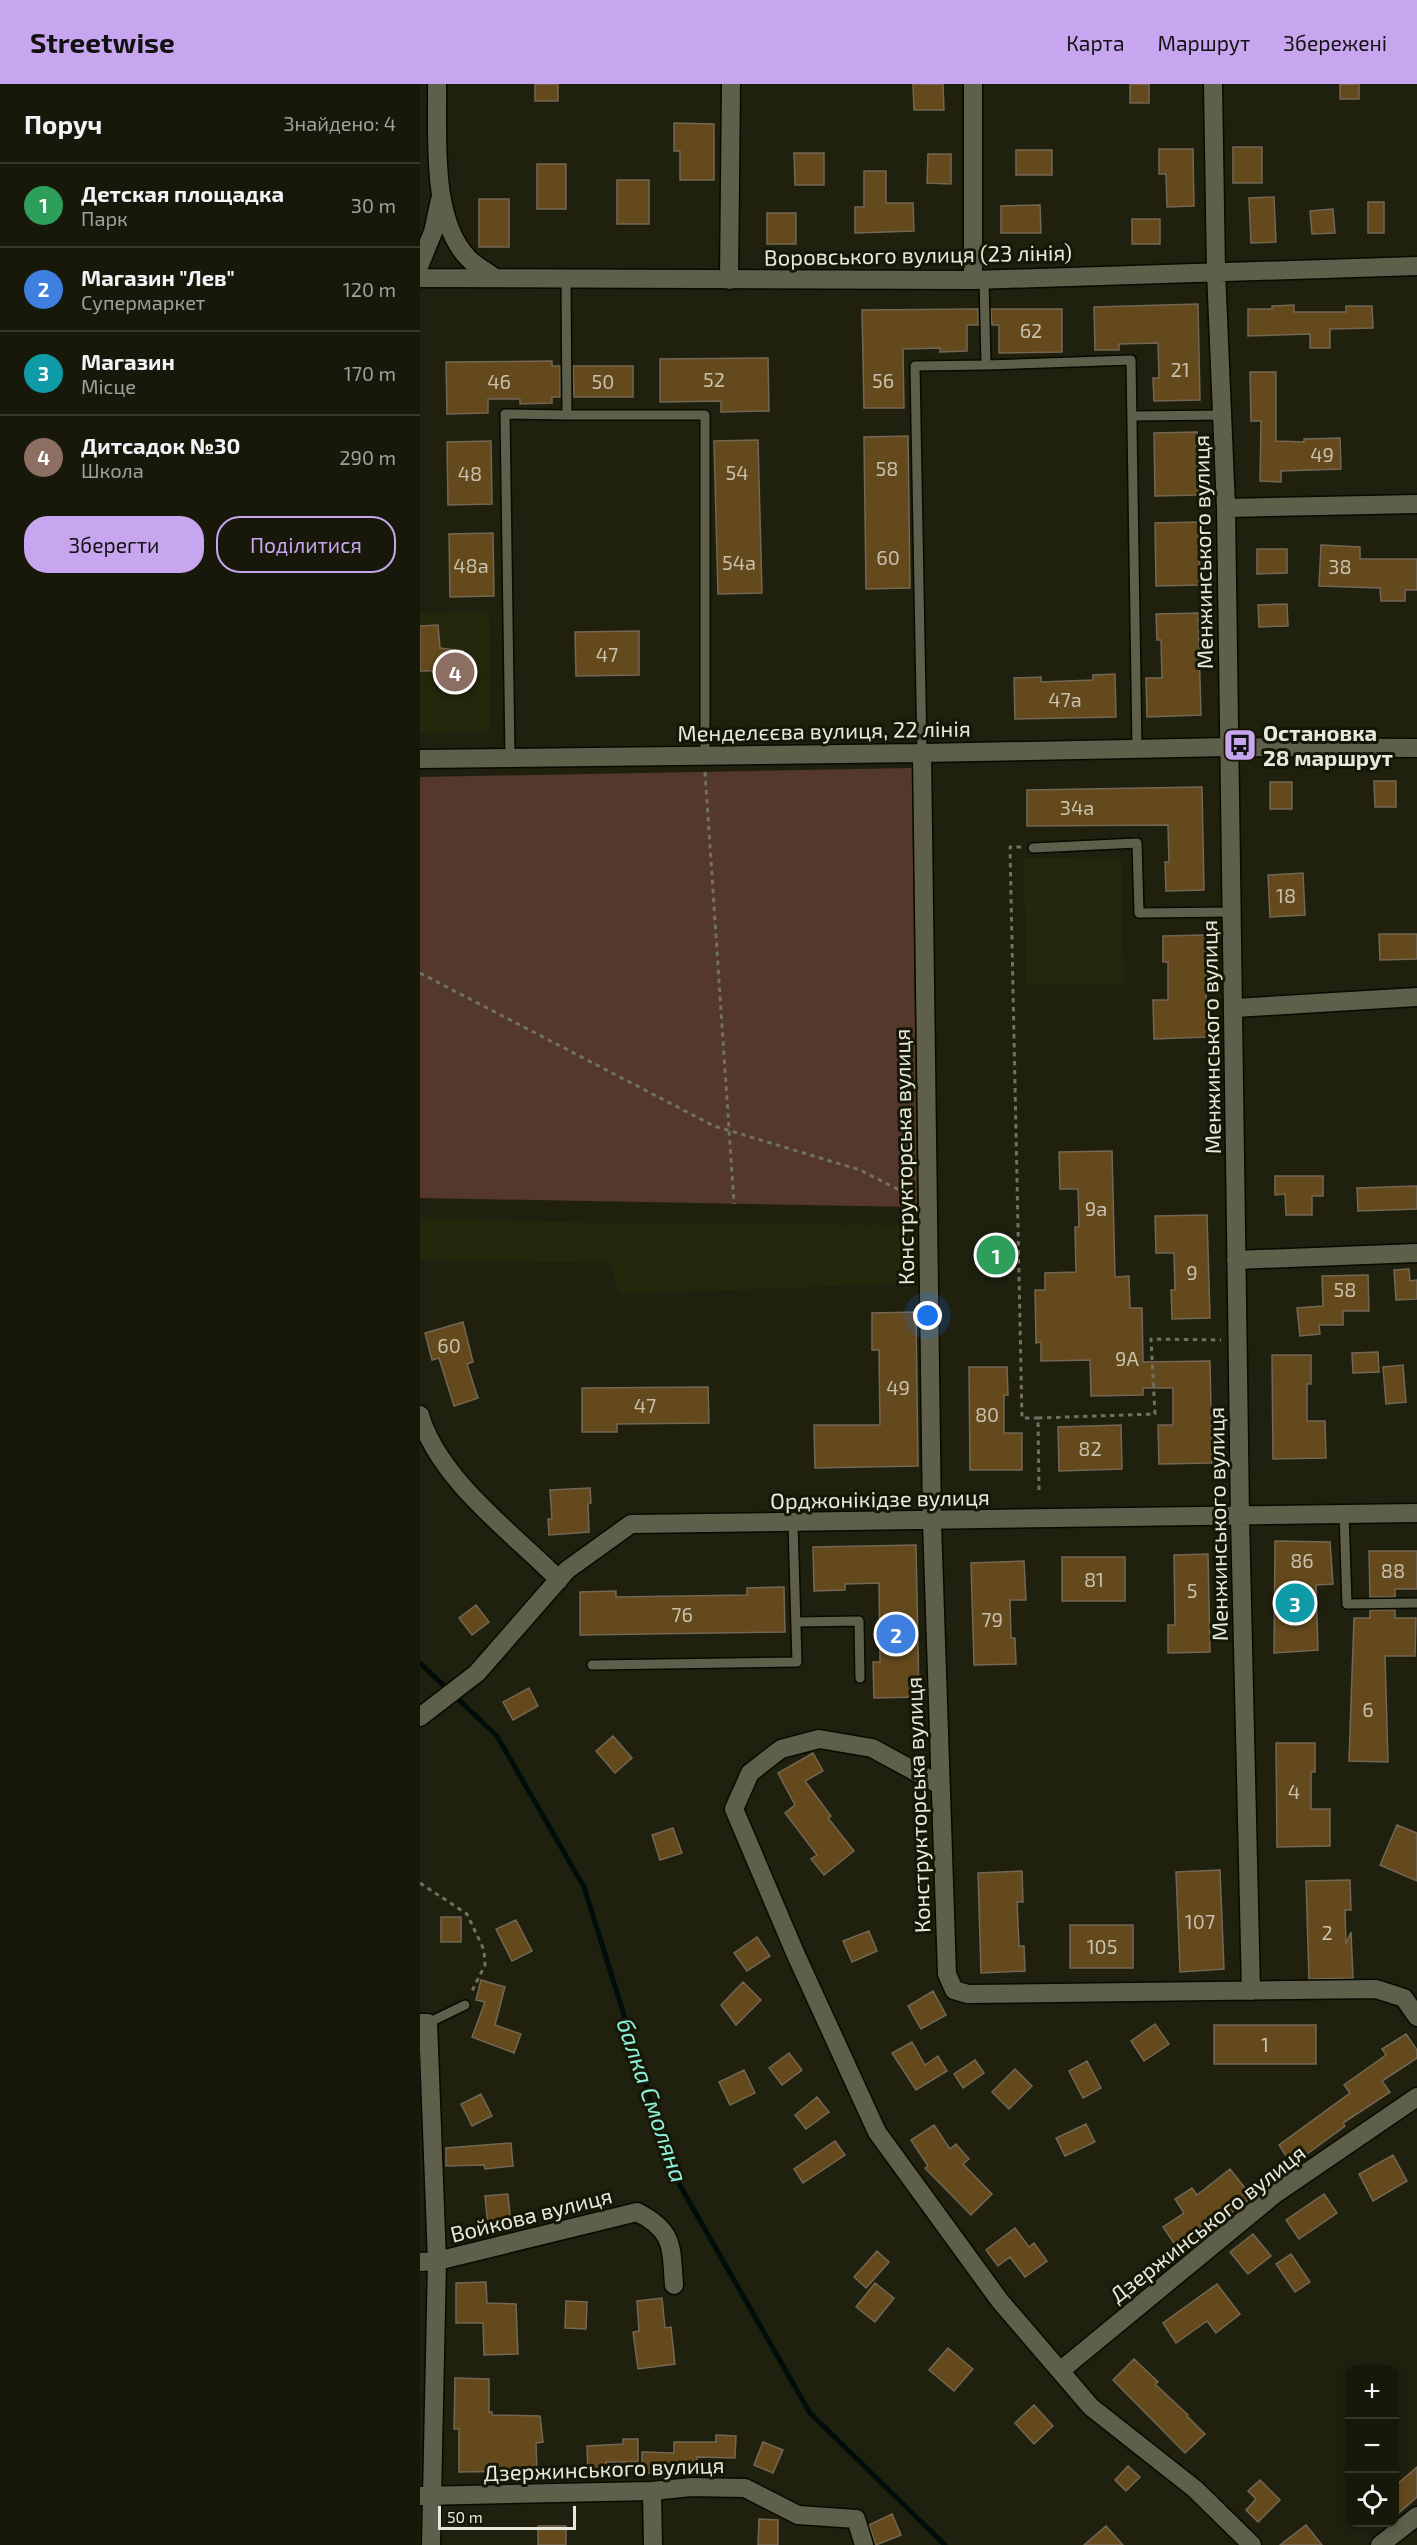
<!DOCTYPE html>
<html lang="uk">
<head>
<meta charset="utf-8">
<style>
	:root { --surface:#17180a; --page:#242518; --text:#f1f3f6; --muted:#9ea09c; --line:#36372b; --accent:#c7a6ef }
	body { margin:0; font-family:"Exo 2",sans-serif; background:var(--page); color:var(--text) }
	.controls { position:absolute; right:18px; bottom:18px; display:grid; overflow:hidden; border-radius:12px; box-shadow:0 3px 9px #0003 }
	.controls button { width:54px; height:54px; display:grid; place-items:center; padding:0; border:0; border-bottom:2px solid var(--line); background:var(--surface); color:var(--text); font:30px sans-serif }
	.scale { position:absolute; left:18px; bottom:15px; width:138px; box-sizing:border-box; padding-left:6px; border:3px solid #e8e9dd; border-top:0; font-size:16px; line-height:21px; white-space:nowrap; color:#e8e9dd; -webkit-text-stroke:4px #161705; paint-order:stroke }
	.you { position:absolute; left:508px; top:1232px; width:21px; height:21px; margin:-15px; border:4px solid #fff; border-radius:50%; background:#1a73e8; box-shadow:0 0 0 9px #1a73e833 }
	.badge { display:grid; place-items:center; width:39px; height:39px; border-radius:50%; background:var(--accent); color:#fff; font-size:20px; font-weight:700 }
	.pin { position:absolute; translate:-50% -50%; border:3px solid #fff; box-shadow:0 2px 6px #0006 }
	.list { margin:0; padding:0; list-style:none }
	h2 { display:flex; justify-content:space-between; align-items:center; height:78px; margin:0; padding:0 24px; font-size:26px }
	h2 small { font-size:20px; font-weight:400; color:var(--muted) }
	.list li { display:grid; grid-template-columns:39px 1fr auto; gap:18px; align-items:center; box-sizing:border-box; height:84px; padding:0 24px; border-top:2px solid var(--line) }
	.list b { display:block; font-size:22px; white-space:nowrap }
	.list p { margin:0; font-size:20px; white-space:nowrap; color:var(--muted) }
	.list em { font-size:20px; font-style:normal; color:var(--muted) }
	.actions { display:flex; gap:12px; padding:18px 24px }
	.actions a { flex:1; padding:14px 0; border:2px solid var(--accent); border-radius:24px; text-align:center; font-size:21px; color:var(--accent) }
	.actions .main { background:var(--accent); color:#111 }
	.icon { flex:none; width:33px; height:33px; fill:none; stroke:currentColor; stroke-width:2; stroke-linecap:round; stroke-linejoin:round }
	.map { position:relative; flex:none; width:997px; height:2461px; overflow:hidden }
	header { display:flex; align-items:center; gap:36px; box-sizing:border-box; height:84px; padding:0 30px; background:var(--accent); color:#111 }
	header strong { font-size:28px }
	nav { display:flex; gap:33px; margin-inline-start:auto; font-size:21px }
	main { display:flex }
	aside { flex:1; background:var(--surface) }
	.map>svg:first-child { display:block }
	.built { fill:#25270c }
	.green { fill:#54382c }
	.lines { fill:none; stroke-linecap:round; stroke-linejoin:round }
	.stream { stroke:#000d0a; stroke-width:5 }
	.building { fill:#63491c; stroke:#736754; stroke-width:1.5 }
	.lane-casing { stroke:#090a00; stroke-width:12 }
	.street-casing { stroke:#090a00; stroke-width:21 }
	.path { stroke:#707161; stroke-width:3; stroke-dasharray:4.5 4.5; stroke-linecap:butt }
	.lane { stroke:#5e604b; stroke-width:9 }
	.street { stroke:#5e604b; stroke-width:18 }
	.labels { text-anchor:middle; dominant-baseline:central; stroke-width:6; stroke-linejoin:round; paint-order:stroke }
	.number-label { font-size:20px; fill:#c7c1ad }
	.street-label { font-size:22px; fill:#e8e9dd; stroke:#161705 }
	.poi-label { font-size:22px; font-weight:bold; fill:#e8e9dd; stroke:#161705; text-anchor:start }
	.water-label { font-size:24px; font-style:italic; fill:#8cf1db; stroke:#161705 }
</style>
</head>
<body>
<header>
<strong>Streetwise</strong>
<nav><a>Карта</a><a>Маршрут</a><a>Збережені</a></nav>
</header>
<main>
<aside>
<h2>Поруч<small>Знайдено: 4</small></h2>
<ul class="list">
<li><span class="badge" style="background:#2e9e5b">1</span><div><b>Детская площадка</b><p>Парк</p></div><em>30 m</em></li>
<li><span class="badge" style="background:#3f7fe0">2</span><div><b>Магазин &quot;Лев&quot;</b><p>Супермаркет</p></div><em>120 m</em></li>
<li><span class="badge" style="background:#0f9aa8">3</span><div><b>Магазин</b><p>Місце</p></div><em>170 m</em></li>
<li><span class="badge" style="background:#8d6e63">4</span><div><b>Дитсадок №30</b><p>Школа</p></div><em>290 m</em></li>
</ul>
<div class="actions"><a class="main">Зберегти</a><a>Поділитися</a></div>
</aside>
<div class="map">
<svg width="997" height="2461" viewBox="0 0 997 2461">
	<rect width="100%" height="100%" fill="#1f200e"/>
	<!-- built -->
	<path class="built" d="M69 528 70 648 0 649V529Z
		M701 773 704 899 606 901 604 774Z
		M0 1134 209 1140 494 1141 497 1199 198 1210 191 1179 0 1176Z"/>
	<!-- green -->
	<path class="green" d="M492 684 497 1123 0 1114V693Z"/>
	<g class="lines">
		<!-- stream -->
		<path class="stream" d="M0 1579 77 1652 164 1803 254 2091 390 2329 525 2461"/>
	</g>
	<!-- building -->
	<path class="building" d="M115 0H138V17H115Z
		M493 0H523L524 26H494Z
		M710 0H729V19H710Z
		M920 0H939V15H920Z
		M254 39 294 40V96H260V67H254Z
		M813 63H842V99H813Z
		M739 65H773L774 122 747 123 746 90H739Z
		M596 66H632V91H596Z
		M374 69H404V101H375Z
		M508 70H531V100L507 99Z
		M117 80H146V125H117Z
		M444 87H466V119H493L494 147 435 149V123H444Z
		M197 96H229V140H197Z
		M854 113 856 158 831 159 829 114Z
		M59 115H89V163H59Z
		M948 118H964V149H948Z
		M620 121 621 149H581V122Z
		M913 125 915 149 892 150 890 127Z
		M347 129H376V160H347Z
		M712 135H740V160H712Z
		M778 220 780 316 734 317 733 294H739L738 259 699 260V266H675L674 223Z
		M874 221V228H926V222H952L953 244 910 245V264H890V250L828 252V225H852V222Z
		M555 225H558V241H547V267L520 268V264L483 265 484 324H444L442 226Z
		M571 225H642V268L579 269V241H572Z
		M348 274 349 327 301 328V317L240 318V275Z
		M132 277V282H140V313H132V319L100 320V315H68V329L27 330 26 278Z
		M153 282H213V313H154Z
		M830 288H856V357L884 358V355L920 354 921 385 861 387V398L840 397 841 337H831Z
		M777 348 778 411 735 412 734 349Z
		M488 352 490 504 446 505 444 353Z
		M338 356 342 509 298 510 294 357Z
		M71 357 72 420 28 421 27 358Z
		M779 438 780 501 736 502 735 439Z
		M73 449 74 512 30 513 29 450Z
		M901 461 940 463V475H997V506H985V517H961L960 504 899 502Z
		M837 465H867V489L837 490Z
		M867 520 868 542 839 543 838 521Z
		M778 529 781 631 727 633 726 594H742L741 556H737L736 530Z
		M18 541 20 564 43 567 45 586 0 587V542Z
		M219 547V591L156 592 155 548Z
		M695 590 696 633 595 635 594 594 621 593V598L673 596V591Z
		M954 697H976V723H955Z
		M850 698H872V725H850Z
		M782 703 784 806 746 807 745 778H749L748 741 607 742V706Z
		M883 789 885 831 850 833 848 791Z
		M959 850H997V875L960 876Z
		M785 851 787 953 734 955 733 916H748V878H743V852Z
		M692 1067 695 1193 709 1192 710 1224H722L723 1278 790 1277 792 1379 739 1380 738 1341H753V1304H723V1311L671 1312 670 1276 621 1277V1258L616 1259 615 1206H625V1189L656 1188 655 1143H659L658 1105H640L639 1068Z
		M855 1092H903V1112H892V1131H866L865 1110 855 1111Z
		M997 1102V1125L938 1127 937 1104Z
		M787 1131 790 1234 752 1235 751 1206H755L754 1169H736L735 1132Z
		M989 1185 990 1197 997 1196V1215L976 1216 974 1186Z
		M948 1191 949 1227H923V1241H899L900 1250 880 1252 877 1224 903 1222 902 1192Z
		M496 1228 498 1382 395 1384 394 1341H460L459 1266H452V1229Z
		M43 1238 53 1278 47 1280 58 1314 34 1322 19 1274 12 1276 5 1249Z
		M958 1268 959 1288 933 1289 932 1269Z
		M852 1271H891V1300H887V1337H905L906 1374 853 1375Z
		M983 1281 986 1318 966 1320 963 1283Z
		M549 1283H587L588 1311H584V1349H602V1386H550Z
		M288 1303 289 1339 197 1340V1348H162V1304Z
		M701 1341 702 1385 639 1387 638 1343Z
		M170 1404 171 1419 168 1420 169 1448 129 1451 128 1435H132L130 1406Z
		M855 1457 910 1458 913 1500 896 1501 898 1566 854 1569Z
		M496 1461 499 1613 454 1614 453 1578H460L459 1499 425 1500V1506L394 1507 393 1463Z
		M949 1467H997V1505H975V1513H950Z
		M788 1470 790 1568 748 1569V1541H755L754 1471Z
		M642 1473H705V1517H642Z
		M604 1477 606 1516H590L591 1554H595L596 1580 554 1581 551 1479Z
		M364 1503 365 1548 160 1551V1508L196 1507V1513L327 1511V1504Z
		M56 1521 69 1538 52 1551 39 1534Z
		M950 1526H975V1534H996L995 1572H965L968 1678 929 1677 934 1534H950Z
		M109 1604 118 1622 93 1636 83 1618Z
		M193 1652 212 1674 195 1689 176 1667Z
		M856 1659H895V1688H891V1725H910V1762L857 1763Z
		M393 1669 403 1687 385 1697 411 1732 408 1734 434 1767 404 1791 391 1775 397 1771 365 1729 375 1721 358 1689Z
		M977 1741 997 1749V1797L960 1781Z
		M253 1744 262 1769 240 1776 232 1751Z
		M800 1786 804 1885 760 1888 756 1788Z
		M602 1787 603 1818H597L599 1862H604L605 1887 561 1889 558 1789Z
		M930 1796 931 1826H925L926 1860 931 1848 933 1894 889 1895 886 1797Z
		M21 1833H41V1858H21Z
		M96 1836 112 1867 92 1877 76 1845Z
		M650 1841H713V1884H650Z
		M449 1847 457 1867 432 1878 423 1857Z
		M337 1853 350 1872 327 1887 314 1869Z
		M61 1896 85 1903 75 1941 101 1950 94 1969 52 1953 65 1918 56 1916Z
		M323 1898 341 1916 316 1941 301 1921Z
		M513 1907 526 1931 501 1945 488 1922Z
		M735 1940 749 1960 724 1977 711 1957Z
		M794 1941H896V1980H794Z
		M986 1950 997 1966V1974L962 1997 970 2008 923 2039 925 2042 872 2081 859 2061 930 2009 924 2001 966 1971 962 1965Z
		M492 1958 505 1981 518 1972 527 1987 496 2006 472 1969Z
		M369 1969 382 1986 362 2001 349 1984Z
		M555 1976 564 1989 543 2004 534 1990Z
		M667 1977 681 2004 663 2014 649 1987Z
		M595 1985 612 2002 589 2025 572 2008Z
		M324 1986 335 2009 310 2021 299 1998Z
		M61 2010 72 2032 52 2042 41 2020Z
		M397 2013 409 2028 386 2045 375 2031Z
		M666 2040 675 2058 645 2072 636 2054Z
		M514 2041 530 2065 536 2060 549 2075 543 2080 572 2110 551 2131 505 2084 508 2082 491 2056Z
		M415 2057 425 2071 383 2099 374 2085Z
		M91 2059 93 2082 65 2085 64 2081 26 2082V2064Z
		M973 2071 987 2097 953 2117 939 2090Z
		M810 2085 832 2113 811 2129 808 2125 770 2151 773 2155 758 2165 743 2143 764 2129 755 2115 772 2104 777 2111Z
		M88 2110 91 2142 68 2144 65 2112Z
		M904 2110 917 2129 879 2155 866 2136Z
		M595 2144 609 2163 614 2159 627 2177 605 2193 590 2173 578 2182 566 2166Z
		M833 2150 851 2172 828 2190 810 2168Z
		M457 2167 469 2178 446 2204 434 2193Z
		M871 2170 890 2198 875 2208 856 2180Z
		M66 2198 67 2219 96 2220 98 2270 64 2271 63 2239H36V2199Z
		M455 2199 474 2214 455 2238 436 2223Z
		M797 2200 820 2230 796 2249 787 2237 756 2259 743 2239Z
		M242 2214 245 2244 251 2243 255 2280 218 2285 213 2248 219 2247 217 2217Z
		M146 2217 167 2218 166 2245 145 2244Z
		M528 2264 553 2285 534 2307 509 2286Z
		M714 2275 738 2298 735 2300 768 2331 767 2332 785 2350 765 2369 693 2296Z
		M35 2294 69 2295V2328H72V2331L120 2332 123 2358 116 2359 117 2387 39 2388V2345H34Z
		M614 2321 633 2342 614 2360 595 2339Z
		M296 2351 316 2352 315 2374 277 2373V2389H222V2368L254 2369V2358H296Z
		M203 2355H218V2378H186L187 2387 168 2388 167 2362 203 2360Z
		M343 2358 363 2366 353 2389 334 2381Z
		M708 2382 720 2393 706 2407 695 2396Z
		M997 2383V2413L975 2432V2402Z
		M840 2396 860 2416 838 2438 826 2426 836 2415 828 2407Z
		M472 2430 481 2451 456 2461 449 2441Z
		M339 2435 358 2436V2461H338Z
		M886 2441 902 2461H860Z
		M118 2442H146V2461H118Z
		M686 2442 703 2461H664Z"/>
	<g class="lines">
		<defs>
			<path id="lane" d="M566 281 711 276 717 665
				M147 331H285V671
				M712 332 804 331
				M502 669 495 282 566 281 564 196
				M90 673 85 330 147 331 146 194
				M613 764 717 759 719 829 813 828
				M924 1430 927 1520 997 1519
				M376 1538 439 1537 440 1594
				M172 1581 377 1578 373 1439
				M8 1939 45 1921"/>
			<path id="street" d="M17 0C18 51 10 136 49 175 56 182 67 188 75 194
				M793 0 796 187 806 424 820 1433 831 1907
				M0 180 13 148 20 116
				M0 194 553 196 997 182
				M309 196 311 0
				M553 196V0
				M806 424 997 420
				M502 669 512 1438 527 1890 534 1906 548 1910 956 1905 984 1914 997 1933
				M0 675 502 669 809 663 997 664
				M815 924 997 913
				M816 1176 997 1169
				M0 1331C18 1395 93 1449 139 1496
				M0 1633 57 1589 147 1486 211 1440 997 1429
				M520 1701 452 1664 399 1655 361 1665 330 1689 314 1725 376 1871 457 2048 580 2217 671 2323 775 2405 832 2461
				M0 1939H8L17 2177 11 2461
				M0 2178 17 2177 217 2128C255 2147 251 2164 254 2201
				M640 2287 855 2110 997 2013
				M232 2407 233 2461
				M1 2412 232 2407 271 2403 325 2404 378 2431 436 2435 444 2461
				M960 2461 997 2432"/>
		</defs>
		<!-- lane casing -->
		<use href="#lane" class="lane-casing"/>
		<!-- street casing -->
		<use href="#street" class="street-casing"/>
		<!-- path -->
		<path class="path" d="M285 688 314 1120
			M601 763H590L602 1334H618
			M0 889 294 1042 440 1086 491 1112
			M619 1406 618 1334 735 1330 731 1255 801 1256
			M0 1799 47 1830 64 1866 65 1881 51 1909"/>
		<!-- lane -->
		<use href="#lane" class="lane"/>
		<!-- street -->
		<use href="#street" class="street"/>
	</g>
	<!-- icons -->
	<defs>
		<symbol id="bus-square" viewBox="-11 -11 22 22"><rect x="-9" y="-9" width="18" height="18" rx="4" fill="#c7a6ef" stroke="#161705"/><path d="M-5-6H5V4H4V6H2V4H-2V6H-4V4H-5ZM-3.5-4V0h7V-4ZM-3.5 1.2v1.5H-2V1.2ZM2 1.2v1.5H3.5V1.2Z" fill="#111"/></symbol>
	</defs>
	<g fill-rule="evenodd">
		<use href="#bus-square" x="801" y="642" width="38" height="38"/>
	</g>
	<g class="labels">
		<!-- number labels -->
		<g class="number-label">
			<text x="611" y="246">62</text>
			<text x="760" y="285">21</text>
			<text x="294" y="295">52</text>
			<text x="463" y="296">56</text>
			<text x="79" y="297">46</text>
			<text x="183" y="297">50</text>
			<text x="902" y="370">49</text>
			<text x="467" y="384">58</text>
			<text x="317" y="388">54</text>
			<text x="50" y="389">48</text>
			<text x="468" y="473">60</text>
			<text x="319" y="478">54а</text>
			<text x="51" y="481">48а</text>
			<text x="920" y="482">38</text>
			<text x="187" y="570">47</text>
			<text x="645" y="615">47а</text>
			<text x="657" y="723">34а</text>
			<text x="866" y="811">18</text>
			<text x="676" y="1124">9а</text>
			<text x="772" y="1188">9</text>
			<text x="925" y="1205">58</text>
			<text x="29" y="1261">60</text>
			<text x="707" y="1274">9А</text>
			<text x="478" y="1303">49</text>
			<text x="225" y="1321">47</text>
			<text x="567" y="1330">80</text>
			<text x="670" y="1364">82</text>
			<text x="882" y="1476">86</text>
			<text x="973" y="1486">88</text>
			<text x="674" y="1495">81</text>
			<text x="772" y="1506">5</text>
			<text x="262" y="1530">76</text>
			<text x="572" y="1535">79</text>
			<text x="948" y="1625">6</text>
			<text x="874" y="1707">4</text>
			<text x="780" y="1837">107</text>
			<text x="907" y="1848">2</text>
			<text x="682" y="1862">105</text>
			<text x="845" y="1960">1</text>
		</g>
		<!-- street labels -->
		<g class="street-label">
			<text transform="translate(498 170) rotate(-1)">Воровського вулиця (23 лiнiя)</text>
			<text transform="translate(782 468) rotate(-91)">Менжинського вулиця</text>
			<text transform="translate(404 646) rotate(-1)">Менделєєва вулиця, 22 лінія</text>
			<text transform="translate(790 953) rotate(-91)">Менжинського вулиця</text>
			<text transform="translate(483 1073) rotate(-91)">Конструкторська вулиця</text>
			<text transform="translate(460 1414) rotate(-1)">Орджонікідзе вулиця</text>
			<text transform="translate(797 1440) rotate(-91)">Менжинського вулиця</text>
			<text transform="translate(497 1721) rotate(-92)">Конструкторська вулиця</text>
			<text transform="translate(111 2130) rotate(-14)">Войкова вулиця</text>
			<text transform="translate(787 2139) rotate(-38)">Дзержинського вулиця</text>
			<text transform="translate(184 2384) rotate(-2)">Дзержинського вулиця</text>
		</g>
		<!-- poi labels -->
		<g class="poi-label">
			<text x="843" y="648">Остановка<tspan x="843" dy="25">28 маршрут</tspan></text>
		</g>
		<!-- water labels -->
		<g class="water-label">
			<text transform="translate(233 2016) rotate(71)">балка Смоляна</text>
		</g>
	</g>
</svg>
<div class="controls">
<button>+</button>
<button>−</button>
<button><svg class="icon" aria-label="locate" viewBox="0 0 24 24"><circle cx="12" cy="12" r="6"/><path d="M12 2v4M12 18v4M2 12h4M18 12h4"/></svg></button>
</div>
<div class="scale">50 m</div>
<div class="you"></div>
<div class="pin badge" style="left:576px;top:1171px;background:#2e9e5b">1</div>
<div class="pin badge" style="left:476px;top:1550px;background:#3f7fe0">2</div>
<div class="pin badge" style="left:875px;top:1519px;background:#0f9aa8">3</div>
<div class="pin badge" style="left:35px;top:588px;background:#8d6e63">4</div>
</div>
</main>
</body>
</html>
